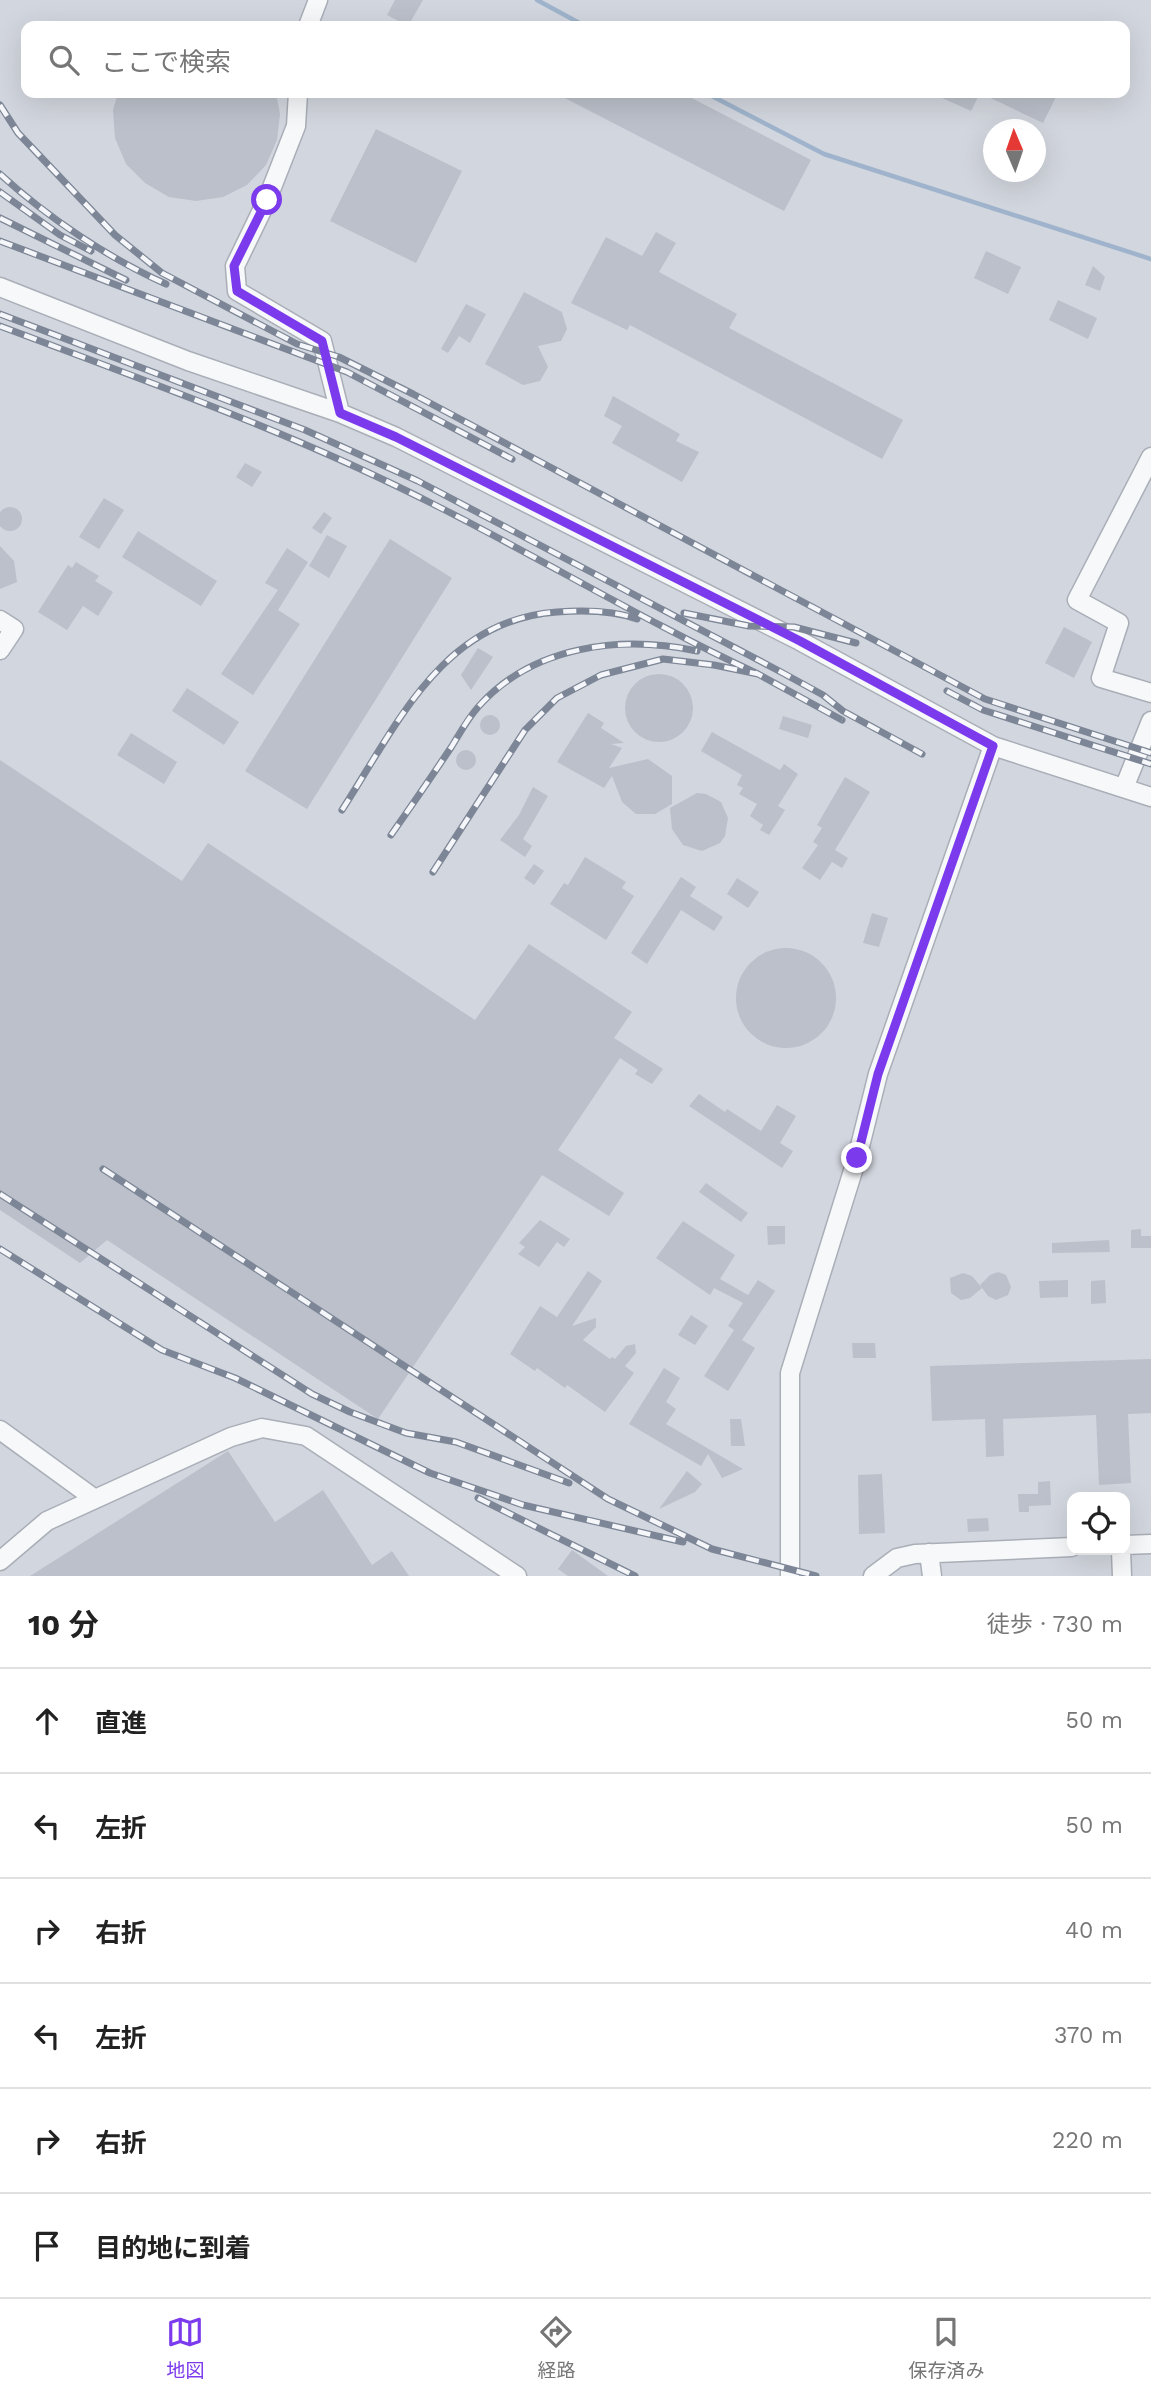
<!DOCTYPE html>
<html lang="ja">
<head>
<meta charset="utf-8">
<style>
	:root { --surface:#fff; --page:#f2f2f2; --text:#222; --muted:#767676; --line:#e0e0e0; --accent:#7c3aed }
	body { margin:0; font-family:"Work Sans","Noto Sans JP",sans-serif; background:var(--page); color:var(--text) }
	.controls { position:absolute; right:21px; bottom:21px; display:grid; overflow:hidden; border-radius:14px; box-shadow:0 7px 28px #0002 }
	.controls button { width:63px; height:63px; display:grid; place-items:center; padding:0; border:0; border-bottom:2px solid var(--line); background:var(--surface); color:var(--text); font:35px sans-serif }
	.compass { position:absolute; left:983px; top:119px; width:63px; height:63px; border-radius:50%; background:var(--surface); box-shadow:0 7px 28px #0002; rotate:358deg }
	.stop { position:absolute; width:21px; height:21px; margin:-16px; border:5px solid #7c3aed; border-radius:50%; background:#fff }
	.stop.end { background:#7c3aed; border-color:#fff; box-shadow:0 2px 7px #0008 }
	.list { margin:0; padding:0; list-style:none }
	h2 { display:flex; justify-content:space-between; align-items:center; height:91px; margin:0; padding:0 28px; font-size:30px }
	h2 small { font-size:23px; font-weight:400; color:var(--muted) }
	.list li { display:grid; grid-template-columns:46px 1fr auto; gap:21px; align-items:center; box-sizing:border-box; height:105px; padding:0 28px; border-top:2px solid var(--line) }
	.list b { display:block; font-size:26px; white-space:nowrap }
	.list em { font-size:23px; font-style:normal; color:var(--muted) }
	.icon { flex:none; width:38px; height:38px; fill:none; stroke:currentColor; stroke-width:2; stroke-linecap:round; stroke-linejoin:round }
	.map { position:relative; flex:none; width:1151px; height:1576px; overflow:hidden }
	.search { position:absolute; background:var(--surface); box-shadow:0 7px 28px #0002; left:21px; right:21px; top:21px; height:77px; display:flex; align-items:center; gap:18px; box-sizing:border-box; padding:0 24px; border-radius:14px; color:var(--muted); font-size:26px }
	.sheet { height:721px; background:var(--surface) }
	nav { display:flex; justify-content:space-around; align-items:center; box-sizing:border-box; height:98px; border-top:2px solid var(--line); background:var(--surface); font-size:19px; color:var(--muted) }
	nav a { display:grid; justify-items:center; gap:4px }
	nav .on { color:var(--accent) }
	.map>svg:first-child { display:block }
	.built { fill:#d2d6de; fill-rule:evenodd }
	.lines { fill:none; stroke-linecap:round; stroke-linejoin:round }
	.stream { stroke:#9fb4cc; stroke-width:4.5 }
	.building { fill:#bbc0ca }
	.minor-casing { stroke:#a9aeb7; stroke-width:21 }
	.minor { stroke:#f7f8fa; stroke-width:18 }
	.rail-casing { stroke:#7d8696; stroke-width:7 }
	.rail { stroke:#f4f6f9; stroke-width:4.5; stroke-dasharray:13; stroke-linecap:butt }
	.route { stroke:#7c3aed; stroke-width:9 }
</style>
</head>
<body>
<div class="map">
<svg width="1151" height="1576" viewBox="0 0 1151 1576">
	<rect width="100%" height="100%" fill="#e4e7ec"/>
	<!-- built -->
	<path class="built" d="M0 0H1151V1576H0ZM26 26H1125V93H26ZM993 130H1036V172H993ZM1072 1497H1125V1550H1072Z"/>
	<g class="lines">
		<!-- stream -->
		<path class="stream" d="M537 0 585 26
			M706 93 824 154 1151 259"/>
	</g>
	<!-- building -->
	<path class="building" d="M395 0H423L408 26 387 15Z
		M118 93H276L280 114 277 140 266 165 247 185 223 197 196 201 169 197 145 183 126 164 115 138 113 110Z
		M555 93H682L811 160 784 211Z
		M931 93H1058L1043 123 980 93 971 111Z
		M376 129 462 171 416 263 330 221Z
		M656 232 676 243 659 272 737 314 729 328 903 420 882 459 630 325 627 330 571 303 606 237 642 256Z
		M986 251 1021 267 1008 294 974 278Z
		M1093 266 1105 277 1100 291 1085 285Z
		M524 292 562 312 567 329 561 341 538 346 548 367 540 381 523 385 485 364Z
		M1058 300 1097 318 1088 339 1049 320Z
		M466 304 486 314 470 343 459 336 448 353 441 349Z
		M613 396 680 434 676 441 699 452 682 482 612 443 622 426 604 416Z
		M245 463 262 472 252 487 236 477Z
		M104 498 124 510 99 549 79 537Z
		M-2 519a12 12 0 1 1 24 0a12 12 0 1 1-24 0Z
		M324 512 332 518 321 534 312 528Z
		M138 531 217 581 201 606 122 557Z
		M327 535 347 546 329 578 309 566Z
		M390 539 452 578 307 809 245 771Z
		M0 546 14 561 17 582 0 589Z
		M287 548 308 562 278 610 300 624 253 695 221 674 278 590 265 583Z
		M76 562 99 576 95 581 113 592 98 616 83 606 67 630 38 612 68 565 72 568Z
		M1064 627 1092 642 1074 678 1045 663Z
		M478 648 493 657 471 690 461 675Z
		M625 708a34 34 0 1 1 68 0a34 34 0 1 1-68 0Z
		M187 688 239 722 224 745 172 711Z
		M588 713 604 723 601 728 624 743 611 744 622 748 609 768 648 759 672 776V804L655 814H636L622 802 612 776 604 788 557 762Z
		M480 725a10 10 0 1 1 20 0a10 10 0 1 1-20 0Z
		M783 716 812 725 808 738 779 729Z
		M712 732 780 770 784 764 798 774 778 806 785 810 769 835 760 830 763 825 750 816 757 804 739 794 743 788 737 785 742 775 701 751Z
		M131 733 177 762 164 784 117 755Z
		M456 760a10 10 0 1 1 20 0a10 10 0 1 1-20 0Z
		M0 760 182 881 208 843 475 1020 529 944 632 1012 614 1038 663 1069 652 1084 635 1074 638 1070 620 1058 558 1150 624 1193 609 1216 542 1175 378 1419 107 1240 80 1263 0 1210Z
		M845 777 870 792 835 850 848 858 842 868 832 862 820 880 802 868 818 845 813 842 822 828 817 825Z
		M533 787 548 796 523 839 532 846 525 857 500 840 519 815Z
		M697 793 706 794 721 802 728 818 725 836 720 843 702 851 683 845 672 829 670 808Z
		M585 857 626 882 622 888 634 896 606 940 550 904 564 883 568 885Z
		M534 864 544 871 534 885 524 878Z
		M681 877 696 887 690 896 723 917 714 931 681 910 647 964 631 953Z
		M737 878 759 892 748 908 727 894Z
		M872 913 888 918 879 947 863 943Z
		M736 998a50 50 0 1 1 100 0a50 50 0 1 1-100 0Z
		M699 1094 725 1112 727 1109 761 1131 777 1105 796 1116 780 1143 793 1151 782 1168 689 1106Z
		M706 1183 748 1213 741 1222 699 1192Z
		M540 1220 570 1239 564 1247 557 1242 539 1267 518 1254 525 1247 519 1243Z
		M683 1221 735 1255 720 1279 748 1295 758 1280 775 1291 742 1340 755 1348 728 1391 704 1376 734 1330 728 1326 743 1303 714 1288 710 1295 656 1258Z
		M767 1226H785V1244L768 1245Z
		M1141 1229V1236H1151V1248H1131V1230Z
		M1109 1240 1110 1252 1052 1253V1243Z
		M588 1271 602 1281 572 1326 596 1318V1327L583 1340 610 1359 612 1357 615 1359 626 1346 635 1344 636 1353 625 1366 634 1373 605 1412 567 1385 565 1388 537 1368 535 1371 510 1354 540 1306 557 1317Z
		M998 1272 1006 1275 1011 1287 1008 1295 996 1300 988 1296 980 1285 990 1275Z
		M963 1273 972 1276 982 1288 970 1298 961 1300 951 1293 950 1278Z
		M1068 1280V1297L1040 1298 1039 1281Z
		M1105 1280 1106 1303 1091 1304V1281Z
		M691 1315 708 1326 695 1345 678 1335Z
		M852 1343H875L876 1358H853Z
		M1151 1359V1413L1128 1414 1131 1483 1099 1485 1096 1415 1003 1419 1004 1456 986 1457 985 1419 932 1421 930 1366Z
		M664 1368 680 1378 666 1402 676 1409 666 1424 743 1469 722 1478 708 1454 701 1466 629 1424Z
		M730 1419H741L745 1446H731Z
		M228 1451 275 1522 323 1490 372 1565 392 1551 409 1576H30Z
		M687 1471 702 1484 695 1492 659 1509Z
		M882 1474 885 1533 859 1534 858 1475Z
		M1050 1481 1051 1505 1029 1506V1512H1019L1018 1494H1038V1482Z
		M988 1518 989 1531 968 1532 967 1519Z
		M572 1550 608 1576H568L558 1569Z"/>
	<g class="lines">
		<defs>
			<path id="minor" d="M308 26 318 0
				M298 93 296 126 267 200 235 266 237 291 322 341 340 413
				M0 287 188 361 340 413 396 437 800 641 993 746 1151 797
				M1151 457 1077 600 1119 623 1101 678 1151 693
				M0 620 14 629 0 650
				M1124 788 1151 721
				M0 1430 95 1499
				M1125 1545 1151 1544
				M1121 1550 1122 1576
				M929 1553 932 1576
				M0 1561 47 1521 231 1437 262 1428 306 1436 517 1576
				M790 1576V1373L857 1158 878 1074 993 746
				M873 1576 897 1558 915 1554 1072 1547"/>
		</defs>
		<!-- minor casing -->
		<use href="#minor" class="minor-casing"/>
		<!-- minor -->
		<use href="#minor" class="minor"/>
		<defs>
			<path id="rail" d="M0 105 18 133 115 235 162 273 297 344 339 357 413 394 985 699 1151 753
				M0 174C47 217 108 258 166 284
				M0 192 60 235 91 251
				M0 218 126 280
				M0 241 347 372 512 459
				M0 314 305 430 418 481 781 672 823 695 843 711 922 754
				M0 326C146 381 296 434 435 505 544 560 648 623 758 674
				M684 613 749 626 794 627 856 643
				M947 691 983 710 1151 764
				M342 810C397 725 442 620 557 612 583 610 612 610 637 619
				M391 835C412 805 432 776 452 746 460 733 468 718 479 706 534 645 621 635 697 651
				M433 872 525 730 557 698 601 675 663 659 714 665 758 674 842 720
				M103 1169 608 1499 712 1549 816 1576
				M0 1194 312 1394 350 1412 406 1433 456 1442 569 1483
				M0 1249 162 1350 235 1378 430 1473 523 1505 683 1542
				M478 1498 635 1576"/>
		</defs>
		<!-- rail casing -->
		<use href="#rail" class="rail-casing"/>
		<!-- rail -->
		<use href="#rail" class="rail"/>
	</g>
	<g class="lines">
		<!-- route -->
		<path class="route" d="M267 200 234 266 237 291 322 341 340 413 396 437 800 641 993 746 878 1074 857 1158"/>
	</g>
</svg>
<div class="controls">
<button><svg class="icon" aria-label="locate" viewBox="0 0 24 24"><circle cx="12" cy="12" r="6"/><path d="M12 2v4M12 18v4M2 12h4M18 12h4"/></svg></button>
</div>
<svg class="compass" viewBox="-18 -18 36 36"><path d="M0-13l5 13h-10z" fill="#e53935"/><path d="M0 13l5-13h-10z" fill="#767676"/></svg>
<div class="stop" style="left:267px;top:200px"></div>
<div class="stop end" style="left:857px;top:1158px"></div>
<div class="search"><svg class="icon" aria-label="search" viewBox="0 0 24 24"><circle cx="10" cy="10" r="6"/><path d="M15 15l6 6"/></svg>ここで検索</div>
</div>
<section class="sheet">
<h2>10 分<small>徒歩 · 730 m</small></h2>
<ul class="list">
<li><svg class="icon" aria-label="ahead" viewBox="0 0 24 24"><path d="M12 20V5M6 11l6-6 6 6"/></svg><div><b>直進</b></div><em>50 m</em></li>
<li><svg class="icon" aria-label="left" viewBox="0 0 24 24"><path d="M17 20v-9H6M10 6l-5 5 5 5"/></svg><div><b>左折</b></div><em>50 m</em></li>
<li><svg class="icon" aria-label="right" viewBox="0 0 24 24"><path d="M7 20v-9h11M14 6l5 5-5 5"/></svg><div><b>右折</b></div><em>40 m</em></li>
<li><svg class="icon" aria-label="left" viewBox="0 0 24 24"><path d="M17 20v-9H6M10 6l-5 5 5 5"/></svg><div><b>左折</b></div><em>370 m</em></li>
<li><svg class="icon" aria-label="right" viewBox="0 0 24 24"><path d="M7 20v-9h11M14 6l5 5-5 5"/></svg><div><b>右折</b></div><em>220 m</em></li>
<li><svg class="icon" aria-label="arrive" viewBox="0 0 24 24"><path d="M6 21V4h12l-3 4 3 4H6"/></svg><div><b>目的地に到着</b></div></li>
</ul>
</section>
<nav>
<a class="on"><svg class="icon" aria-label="map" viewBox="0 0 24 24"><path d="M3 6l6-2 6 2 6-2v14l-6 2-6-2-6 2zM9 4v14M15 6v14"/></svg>地図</a>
<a><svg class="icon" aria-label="directions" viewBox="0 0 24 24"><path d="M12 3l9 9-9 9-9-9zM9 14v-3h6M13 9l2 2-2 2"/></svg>経路</a>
<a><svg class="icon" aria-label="saved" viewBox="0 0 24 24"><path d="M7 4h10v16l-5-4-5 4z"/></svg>保存済み</a>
</nav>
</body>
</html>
